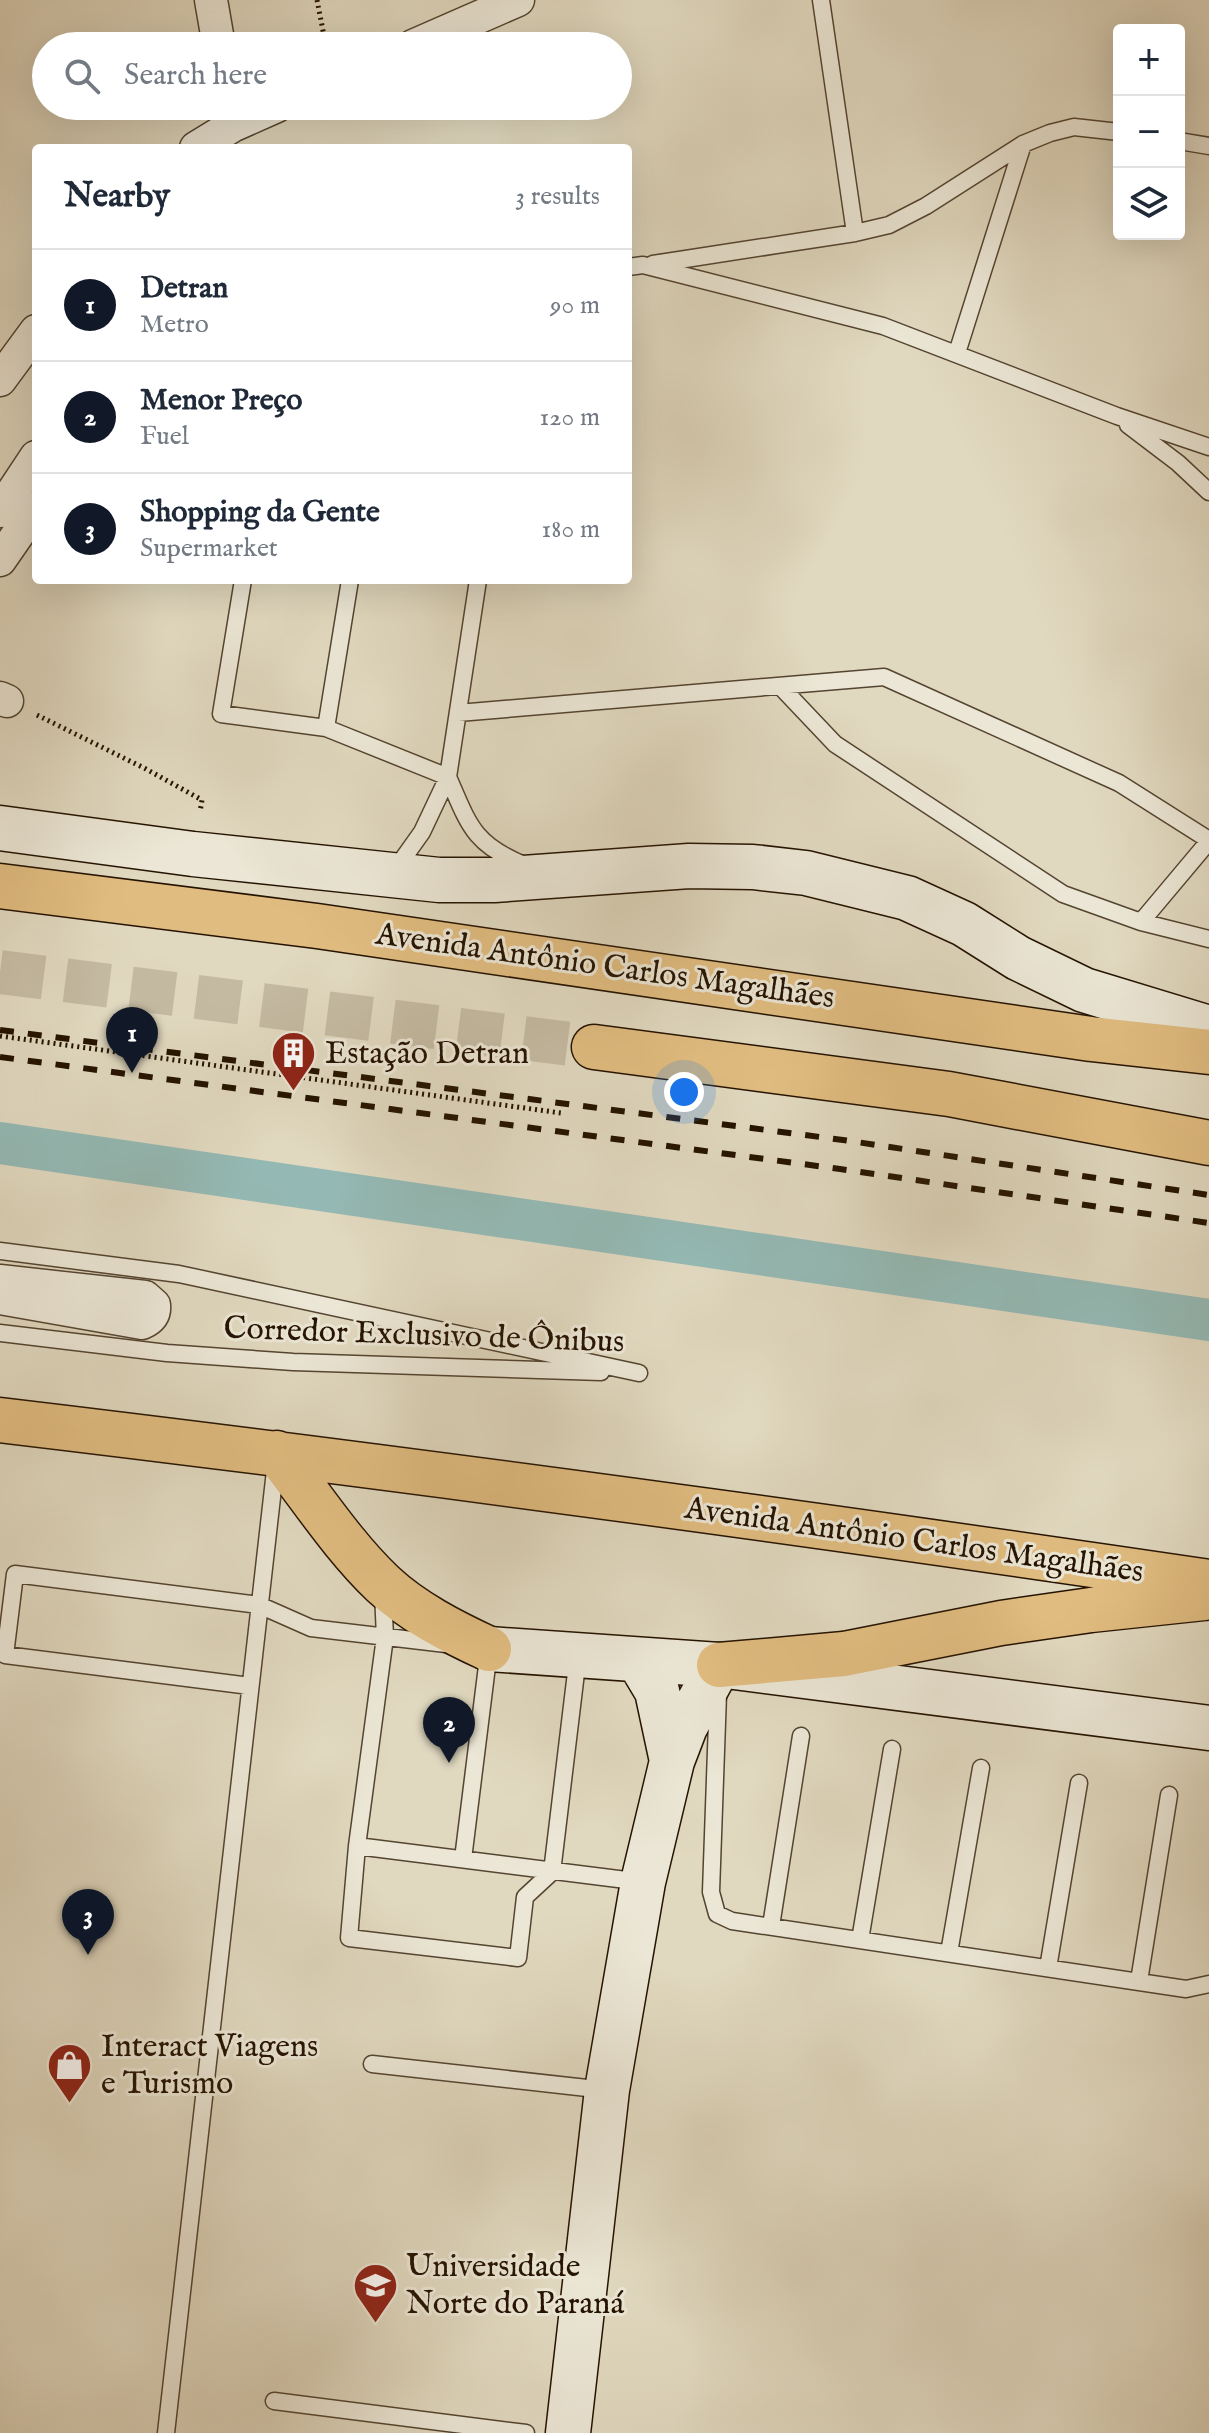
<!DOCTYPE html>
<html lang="en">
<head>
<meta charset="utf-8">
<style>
	:root { --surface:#fff; --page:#f6f6f7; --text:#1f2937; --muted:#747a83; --line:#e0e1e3; --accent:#111827 }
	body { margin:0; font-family:"IM FELL English",serif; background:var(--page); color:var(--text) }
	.controls { position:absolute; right:24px; top:24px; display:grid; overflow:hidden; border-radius:8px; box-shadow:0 8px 32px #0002 }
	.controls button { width:72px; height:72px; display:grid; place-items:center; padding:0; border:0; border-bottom:2px solid var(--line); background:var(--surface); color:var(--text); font:40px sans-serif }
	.you { position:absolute; left:684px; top:1092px; width:28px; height:28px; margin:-20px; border:6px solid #fff; border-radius:50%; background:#1a73e8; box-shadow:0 0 0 12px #1a73e833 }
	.badge { display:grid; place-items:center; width:52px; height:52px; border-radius:50%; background:var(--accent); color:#fff; font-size:26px; font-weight:700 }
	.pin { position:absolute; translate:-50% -66px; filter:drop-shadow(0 2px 4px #0008) }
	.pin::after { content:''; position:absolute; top:42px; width:28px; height:24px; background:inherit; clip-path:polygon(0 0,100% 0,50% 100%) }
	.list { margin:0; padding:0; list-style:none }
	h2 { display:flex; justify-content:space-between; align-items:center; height:104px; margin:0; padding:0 32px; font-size:34px }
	h2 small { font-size:26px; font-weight:400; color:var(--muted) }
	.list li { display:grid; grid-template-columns:52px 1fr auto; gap:24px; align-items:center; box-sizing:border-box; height:112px; padding:0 32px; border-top:2px solid var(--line) }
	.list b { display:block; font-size:30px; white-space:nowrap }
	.list p { margin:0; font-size:26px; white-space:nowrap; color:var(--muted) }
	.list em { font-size:26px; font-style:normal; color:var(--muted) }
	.icon { flex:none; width:44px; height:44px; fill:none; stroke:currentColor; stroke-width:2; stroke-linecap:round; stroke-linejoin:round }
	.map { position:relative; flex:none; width:1209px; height:2433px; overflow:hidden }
	.search { position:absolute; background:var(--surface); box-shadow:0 8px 32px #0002; left:32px; top:32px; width:600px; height:88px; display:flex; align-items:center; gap:20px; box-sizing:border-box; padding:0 28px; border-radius:44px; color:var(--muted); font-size:30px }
	.panel { position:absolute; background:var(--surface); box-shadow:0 8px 32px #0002; left:32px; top:144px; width:600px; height:440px; border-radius:8px }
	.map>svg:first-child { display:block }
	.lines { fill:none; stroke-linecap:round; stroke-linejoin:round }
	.canal { stroke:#94b9b4; stroke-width:42 }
	.highway-tunnel { stroke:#c4baa2; stroke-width:44; stroke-dasharray:44 22; stroke-linecap:butt }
	.lane-casing { stroke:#544430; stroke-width:19 }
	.street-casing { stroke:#544430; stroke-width:35 }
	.secondary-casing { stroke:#251300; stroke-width:47 }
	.primary-casing { stroke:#251300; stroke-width:47 }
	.highway-casing { stroke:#251300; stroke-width:47 }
	.path { stroke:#251300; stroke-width:5; stroke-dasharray:2 4; stroke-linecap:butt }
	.lane { stroke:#ebe6d5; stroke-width:16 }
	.street { stroke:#ebe6d5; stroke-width:32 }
	.secondary { stroke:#ebe6d5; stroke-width:44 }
	.primary { stroke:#e0bc80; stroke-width:44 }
	.highway { stroke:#e0bc80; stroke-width:44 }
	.rail { stroke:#251300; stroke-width:6; stroke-dasharray:14 14; stroke-linecap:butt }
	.labels { text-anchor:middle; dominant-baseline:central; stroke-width:6; stroke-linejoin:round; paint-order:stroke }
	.street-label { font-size:32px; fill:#251300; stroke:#ebe6d5 }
	.poi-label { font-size:32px; fill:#251300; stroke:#ebe6d5; text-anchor:start }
</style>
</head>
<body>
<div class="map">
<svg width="1209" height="2433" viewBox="0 0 1209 2433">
	<rect width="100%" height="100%" fill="#e0d8bf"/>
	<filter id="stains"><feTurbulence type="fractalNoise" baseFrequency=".0025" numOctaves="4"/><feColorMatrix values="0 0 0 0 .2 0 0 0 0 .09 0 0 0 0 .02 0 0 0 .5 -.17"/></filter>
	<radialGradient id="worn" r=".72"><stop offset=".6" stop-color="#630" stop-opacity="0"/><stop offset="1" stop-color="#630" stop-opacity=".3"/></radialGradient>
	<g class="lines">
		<!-- canal -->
		<path class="canal" d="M0 1143 1209 1320"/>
		<!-- highway-tunnel -->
		<path class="highway-tunnel" d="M0 972 594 1047"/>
		<defs>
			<path id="lane" d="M821 0 855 233
				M1179 141 1209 146
				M653 264 855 233 889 225 926 206 1023 144 1050 133 1074 127 1119 132
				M628 267 643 265 883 326 1117 416 1209 447
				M957 353 1023 144
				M1128 425 1178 463 1209 492
				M243 580 221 714 326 728 448 777C469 825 473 844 524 865
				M780 686 835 744 1063 894 1141 922 1209 841
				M458 713 884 677 1119 783 1209 840
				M326 728 350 580
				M395 870 422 832 448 777 478 580
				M1141 922 1209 939
				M0 1251 179 1274 639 1373
				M0 1333 167 1353 293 1362 601 1372
				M383 1593 385 1637 357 1846 642 1882
				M250 1686 5 1655 15 1574 259 1605 311 1628 446 1644
				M718 1694 711 1892 717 1914 732 1921 1186 1989 1209 1984
				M357 1846 349 1938 518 1958 525 1897 552 1872 578 1656
				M463 1859 489 1650
				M771 1926 801 1736
				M860 1940 892 1749
				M949 1953 981 1768
				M1048 1968 1079 1783
				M1139 1981 1169 1795
				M372 2064 605 2090
				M274 2401 526 2433
				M166 2433 276 1462"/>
			<path id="street" d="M211 0 219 46
				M413 46 518 0
				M196 148 232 126 277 106
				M0 380 36 331
				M0 511 36 457
				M0 560 36 508
				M0 698 7 701
				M0 1281 145 1297 154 1305C155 1315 151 1319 142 1323L0 1298"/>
			<path id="secondary" d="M0 828 193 854 439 880H494L689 866 753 867 806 873 907 898 964 924 1018 958 1084 990 1209 1028
				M489 1649 719 1665 1209 1728
				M639 1661 657 1691 672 1761
				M568 2433 607 2090 643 1882 672 1761 685 1727 719 1665"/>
			<path id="primary" d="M0 886 317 926 1091 1039 1209 1052"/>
			<path id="highway" d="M594 1047 949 1094 1209 1143
				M0 1420C404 1468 807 1523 1209 1582
				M277 1453C311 1496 343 1546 383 1584 413 1612 452 1632 489 1649
				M719 1665 844 1654 1001 1623 1091 1610 1204 1598"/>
		</defs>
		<!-- lane casing -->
		<use href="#lane" class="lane-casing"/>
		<!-- street casing -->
		<use href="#street" class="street-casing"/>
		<!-- secondary casing -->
		<use href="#secondary" class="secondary-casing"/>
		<!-- primary casing -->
		<use href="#primary" class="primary-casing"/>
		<!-- highway casing -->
		<use href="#highway" class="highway-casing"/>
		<!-- path -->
		<path class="path" d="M317 0 326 46
			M37 715 146 769 202 800 200 812
			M0 1036 561 1113"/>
		<!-- lane -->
		<use href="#lane" class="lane"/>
		<!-- street -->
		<use href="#street" class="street"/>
		<!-- secondary -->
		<use href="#secondary" class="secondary"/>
		<!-- primary -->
		<use href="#primary" class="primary"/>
		<!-- highway -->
		<use href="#highway" class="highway"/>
		<!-- rail -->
		<path class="rail" d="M0 1030 843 1140 1209 1195
			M0 1057 840 1169 1209 1223"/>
	</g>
	<!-- icons -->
	<defs>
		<symbol id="building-pin" viewBox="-11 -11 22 30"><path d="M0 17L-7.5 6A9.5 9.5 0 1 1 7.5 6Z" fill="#8f2418" stroke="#ebe6d5"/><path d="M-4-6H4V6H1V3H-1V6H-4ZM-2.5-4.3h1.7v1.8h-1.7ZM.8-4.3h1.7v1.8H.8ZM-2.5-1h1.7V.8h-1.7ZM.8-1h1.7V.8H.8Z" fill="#fff"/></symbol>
		<symbol id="shop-pin" viewBox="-11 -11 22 30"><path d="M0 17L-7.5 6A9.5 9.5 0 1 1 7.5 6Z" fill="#8f2418" stroke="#ebe6d5"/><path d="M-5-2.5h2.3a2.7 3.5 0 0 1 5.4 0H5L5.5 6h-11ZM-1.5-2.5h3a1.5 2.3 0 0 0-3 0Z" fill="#fff"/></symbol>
		<symbol id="university-pin" viewBox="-11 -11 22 30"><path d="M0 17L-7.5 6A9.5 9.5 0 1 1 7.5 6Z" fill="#8f2418" stroke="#ebe6d5"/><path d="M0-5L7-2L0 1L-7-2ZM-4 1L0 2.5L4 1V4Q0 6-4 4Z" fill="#fff"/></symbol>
	</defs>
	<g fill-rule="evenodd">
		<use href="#building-pin" x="268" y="1028" width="51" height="69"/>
		<use href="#shop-pin" x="44" y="2040" width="51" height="69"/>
		<use href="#university-pin" x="350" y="2260" width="51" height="69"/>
	</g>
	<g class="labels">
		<!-- street labels -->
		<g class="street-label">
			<text transform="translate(605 967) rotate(8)">Avenida Antônio Carlos Magalhães</text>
			<text transform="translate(424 1336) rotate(2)">Corredor Exclusivo de Ônibus</text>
			<text transform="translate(914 1541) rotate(8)">Avenida Antônio Carlos Magalhães</text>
		</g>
		<!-- poi labels -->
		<g class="poi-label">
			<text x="325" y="1054">Estação Detran</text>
			<text x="101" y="2047">Interact Viagens<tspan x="101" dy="37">e Turismo</tspan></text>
			<text x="406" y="2267">Universidade<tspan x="406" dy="37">Norte do Paraná</tspan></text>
		</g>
	</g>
	<rect width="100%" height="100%" filter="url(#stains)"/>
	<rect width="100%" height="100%" fill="url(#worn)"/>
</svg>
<div class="controls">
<button>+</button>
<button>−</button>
<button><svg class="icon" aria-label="layers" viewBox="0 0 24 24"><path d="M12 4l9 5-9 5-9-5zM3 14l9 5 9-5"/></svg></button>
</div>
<div class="you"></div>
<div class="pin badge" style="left:132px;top:1073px">1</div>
<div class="pin badge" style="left:449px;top:1763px">2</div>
<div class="pin badge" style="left:88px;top:1955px">3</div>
<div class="search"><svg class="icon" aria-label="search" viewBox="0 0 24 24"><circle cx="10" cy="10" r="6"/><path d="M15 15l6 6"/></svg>Search here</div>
<section class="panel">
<h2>Nearby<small>3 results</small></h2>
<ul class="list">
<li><span class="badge">1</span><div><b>Detran</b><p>Metro</p></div><em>90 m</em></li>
<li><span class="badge">2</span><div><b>Menor Preço</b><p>Fuel</p></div><em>120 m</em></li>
<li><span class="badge">3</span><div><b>Shopping da Gente</b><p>Supermarket</p></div><em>180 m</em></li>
</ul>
</section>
</div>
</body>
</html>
